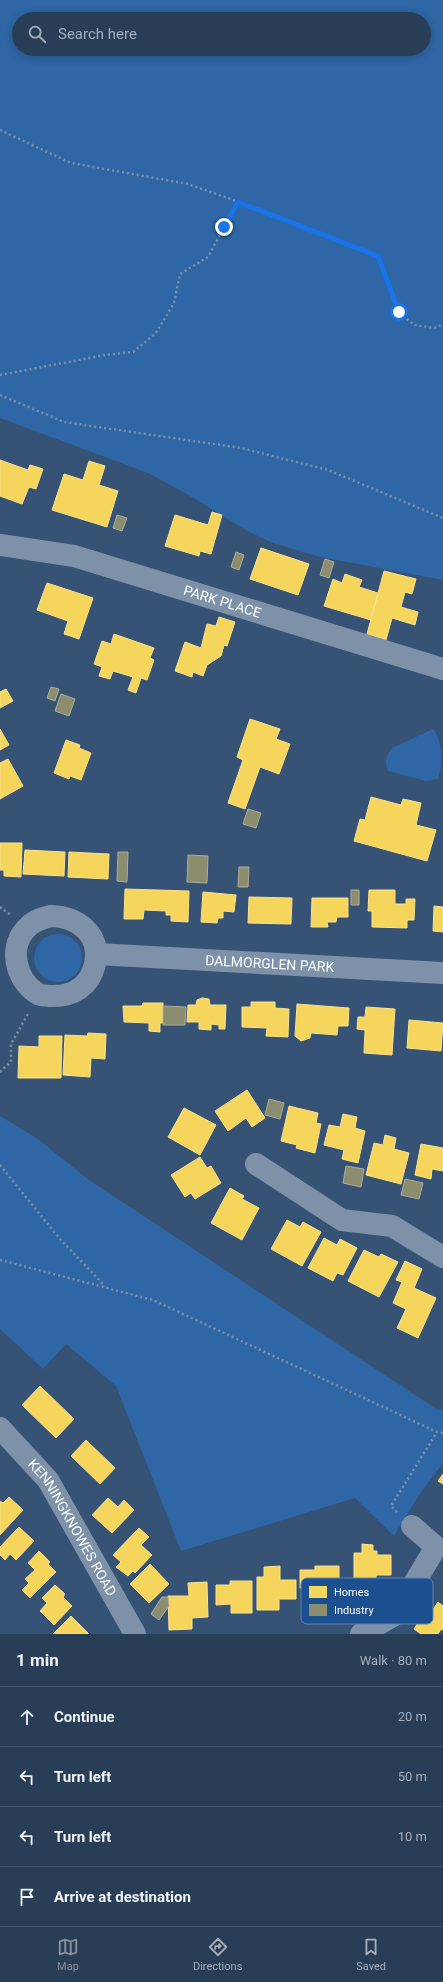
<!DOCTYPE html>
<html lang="en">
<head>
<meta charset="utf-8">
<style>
	:root { --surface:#283e57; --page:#344961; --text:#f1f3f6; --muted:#a5aeba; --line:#44576d; --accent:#8c9099 }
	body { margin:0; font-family:Roboto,sans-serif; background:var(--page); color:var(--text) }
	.stop { position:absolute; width:12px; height:12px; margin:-9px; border:3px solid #1a73e8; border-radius:50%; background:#fff }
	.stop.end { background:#1a73e8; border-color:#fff; box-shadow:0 1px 4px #0008 }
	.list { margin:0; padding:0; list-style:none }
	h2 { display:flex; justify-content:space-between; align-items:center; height:52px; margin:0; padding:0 16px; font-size:17px }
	h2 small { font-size:13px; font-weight:400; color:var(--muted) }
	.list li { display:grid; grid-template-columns:26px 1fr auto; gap:12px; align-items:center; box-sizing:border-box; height:60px; padding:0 16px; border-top:1px solid var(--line) }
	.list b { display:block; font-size:15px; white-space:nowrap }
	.list em { font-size:13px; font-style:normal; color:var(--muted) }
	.icon { flex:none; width:22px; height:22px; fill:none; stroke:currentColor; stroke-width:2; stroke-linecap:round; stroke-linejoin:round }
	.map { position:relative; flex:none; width:443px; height:1634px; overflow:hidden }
	.search { position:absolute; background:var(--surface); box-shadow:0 2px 10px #0003; left:12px; right:12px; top:12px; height:44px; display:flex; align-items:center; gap:10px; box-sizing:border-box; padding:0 14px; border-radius:22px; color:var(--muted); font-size:15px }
	.sheet { height:292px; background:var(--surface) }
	nav { display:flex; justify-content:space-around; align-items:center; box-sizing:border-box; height:56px; border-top:1px solid var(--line); background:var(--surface); font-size:11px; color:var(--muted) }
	nav a { display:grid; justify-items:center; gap:2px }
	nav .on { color:var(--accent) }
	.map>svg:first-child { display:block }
	.green { fill:#2f66a5; fill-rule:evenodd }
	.homes { fill:#f6d55c; stroke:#f9e28d }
	.industry { fill:#8c8c6e; stroke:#aeae9a }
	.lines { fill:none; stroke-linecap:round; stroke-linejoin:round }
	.path { stroke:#7d92a8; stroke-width:2.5; stroke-dasharray:2 3; stroke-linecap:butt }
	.minor { stroke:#7d92a8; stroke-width:22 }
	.tertiary { stroke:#7d92a8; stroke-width:22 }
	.route { stroke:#1a73e8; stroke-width:5 }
	.labels { text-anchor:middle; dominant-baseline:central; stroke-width:4; stroke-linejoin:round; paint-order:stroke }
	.street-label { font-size:14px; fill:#fff; stroke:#1b4f8f }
	.key { fill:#1b4f8f; stroke:#5f84b1; stroke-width:1 }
	.key-label { font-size:11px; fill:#fff }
</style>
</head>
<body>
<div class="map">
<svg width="443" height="1634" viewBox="0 0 443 1634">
	<rect width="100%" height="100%" fill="#365274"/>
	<!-- green -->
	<path class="green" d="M0 0H443V580L320 557 273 543 249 532 185 493 148 473 0 418ZM19 19H424V49H19Z
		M433 729C443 740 443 766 438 779L426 781 388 771C384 762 386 755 392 748Z
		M34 958a24 24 0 1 1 48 0a24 24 0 1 1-48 0Z
		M0 1116 38 1139 89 1180 438 1410H443V1463L419 1495 394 1536 355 1498 181 1551 116 1386 66 1344 43 1369 0 1329Z"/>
	<!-- homes -->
	<path class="homes" d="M0 460 28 470 30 465 43 469 36 489 29 487 22 504 0 496Z
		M89 461 105 466 99 485 118 491 107 527 52 510 64 474 83 480Z
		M212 512 222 515 211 554 200 551 199 556 165 546 175 515 208 525Z
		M261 548 309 564 298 595 250 579Z
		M384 571 416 579 412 594 405 592 401 607 418 612 415 625 392 618 386 640 367 634Z
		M345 574 362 580 359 587 378 593 371 620 324 606 333 579 342 583Z
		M47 583 93 598 79 639 64 634 68 621 37 610Z
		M219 617 235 622 227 646 224 645 221 656 207 665 203 676 193 672 192 677 175 671 185 642 201 648 207 624 216 626Z
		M114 634 154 648 150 658 154 660 147 680 141 678 136 693 128 690 133 677 113 671 110 679 99 676 102 667 94 664 102 641 111 644Z
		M6 689 13 701 0 708V692Z
		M250 719 280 729 276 739 290 744 279 774 260 767 245 809 228 803 243 760 237 757Z
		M0 729 9 745 0 750Z
		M66 740 80 745 79 748 91 753 81 780 70 776 69 779 54 773Z
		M8 759 23 786 0 799V763Z
		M371 797 401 805 403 799 421 803 416 825 436 830 427 861 354 841 360 819 365 820Z
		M0 843H22L21 877 4 876V870H0Z
		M25 850 65 852 64 876 23 874Z
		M69 852 109 854 108 879 68 877Z
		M125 889 189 891 188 922 171 921V915H166V911L144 910 143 919H124Z
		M369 890H395V904H406V899H415L414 920H407V928L372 927V911H368Z
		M203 892 236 895 234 912 223 911V918H218L217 923 201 922Z
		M249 897 292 898 291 924 248 923Z
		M312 898H348V917H337L336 922H327L328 927H311Z
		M434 906 443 907V932L433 931Z
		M202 998 209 999 210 1005H226L225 1029H219V1025L211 1024V1030L199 1029V1022H187L188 1005H196L197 1000Z
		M251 1002H275V1008L289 1009 288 1037 266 1036 267 1028 242 1027V1007H251Z
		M143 1003H163V1023H160V1032L149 1031V1023L124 1022 123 1006H142Z
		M297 1004 349 1008 348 1026H338L337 1035 311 1033 310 1038 301 1041 295 1036Z
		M366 1007 395 1009 392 1055 364 1053 365 1030 357 1029 358 1017H365Z
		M409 1020 443 1023 441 1051 407 1048Z
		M88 1033 106 1034 105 1059 91 1058 90 1077 63 1075 65 1035 87 1036Z
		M39 1036H62L61 1078H18L19 1046 39 1047Z
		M247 1090 265 1118 252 1127 246 1118 228 1131 215 1111Z
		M289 1106 318 1113 316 1123 321 1124 315 1153 296 1148 297 1145 281 1141Z
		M184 1108 216 1125 200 1155 168 1137Z
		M343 1114 357 1117 355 1128 365 1131 358 1163 342 1159 344 1150 324 1145 329 1125 340 1127Z
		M385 1135 396 1138 394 1149 409 1153 401 1184 366 1175 374 1143 383 1145Z
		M421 1144 443 1148V1171L432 1169 431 1179 415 1175Z
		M200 1157 207 1168 211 1166 221 1183 195 1199 191 1193 185 1197 171 1175Z
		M230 1188 244 1196 242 1199 259 1208 242 1240 211 1223Z
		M287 1220 300 1227 303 1222 321 1232 302 1266 271 1249Z
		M324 1238 337 1245 340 1239 357 1248 343 1275 337 1273 333 1281 308 1268Z
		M364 1250 379 1257 381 1254 398 1262 379 1297 348 1281Z
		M405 1261 422 1269 414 1288 436 1298 418 1338 397 1328 406 1309 393 1303 402 1282 396 1280Z
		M40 1386 74 1419 56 1438 22 1405Z
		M86 1440 115 1468 100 1484 71 1456Z
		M443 1474V1484L438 1481Z
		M9 1497 23 1510 0 1535V1501L3 1503Z
		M108 1498 118 1507 124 1500 134 1510 112 1533 92 1515Z
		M19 1527 34 1541 16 1560 10 1554 5 1560 0 1555V1547Z
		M139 1528 149 1537 141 1545 152 1555 135 1573 133 1571 128 1576 116 1567 121 1562 113 1555Z
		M362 1544 373 1545V1551H377V1555H391V1575H376V1586H354V1553H362Z
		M39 1551 50 1562 48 1564 56 1572 30 1598 22 1590 29 1583 25 1579 35 1570 28 1563Z
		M150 1564 169 1584 149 1603 130 1584Z
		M280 1566V1580H296V1599H279V1610H257V1577H264V1567Z
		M315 1566H339V1599H317V1588H300V1570H315Z
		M230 1581H252V1613H231V1604L216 1605V1585H230Z
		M207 1582 208 1617 192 1618V1629L169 1630 168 1596H189L188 1583Z
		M55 1585 65 1594 63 1597 72 1606 54 1625 40 1611 47 1603 42 1598Z
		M438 1602 443 1606V1630L441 1629 438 1634H421L414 1629 422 1617 426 1620Z
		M71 1616 89 1634H53Z"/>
	<!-- industry -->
	<path class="industry" d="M117 515 127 518 122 531 113 528Z
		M236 552 244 555 239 570 231 567Z
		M325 559 334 562 329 578 320 575Z
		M51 687 59 689 55 701 47 698Z
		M61 694 75 699 69 716 55 711Z
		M248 809 261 813 256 828 243 824Z
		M118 852H128L127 882 117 881Z
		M188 855 208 856 207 883 187 882Z
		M239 867H249L248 887H238Z
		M351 890H359V905H351Z
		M163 1006 186 1007 185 1025H163Z
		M269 1099 284 1103 280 1119 265 1115Z
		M346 1166 364 1169 361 1187 343 1183Z
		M405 1179 423 1183 419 1199 401 1195Z
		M162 1597H168L169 1606 159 1620 151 1614Z"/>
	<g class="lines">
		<!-- path -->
		<path class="path" d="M0 130 71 163 188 184 256 208 377 256 399 312 414 325 434 328 443 324
			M0 375 105 355 133 352 156 333 174 303 180 274 208 257 238 201
			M0 395 64 422 241 448 328 470 443 518
			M0 907 11 915
			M0 1072 11 1062V1044L29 1012
			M0 1165 60 1239 105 1286
			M0 1260 153 1300 437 1432 443 1433
			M397 1512 391 1506 437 1432"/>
		<!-- minor -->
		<g class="minor">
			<path d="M51 916C78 917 101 934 95 964 90 986 73 997 50 996 47 995 41 996 38 994 15 980 7 945 29 926 35 920 43 918 51 916Z"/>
			<path id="s1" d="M97 954 443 973"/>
			<path d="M256 1164 342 1220 392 1226 443 1257"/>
			<path id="s2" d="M0 1428 48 1480 135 1634"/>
			<path d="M361 1634 395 1615 436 1547 412 1526"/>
		</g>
		<!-- tertiary -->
		<path class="tertiary" id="s3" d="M0 545 74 556 443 669"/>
	</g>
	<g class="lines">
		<!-- route -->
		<path class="route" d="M224 227 238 202 378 256 399 312"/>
	</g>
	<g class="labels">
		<!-- street labels -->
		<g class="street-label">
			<text stroke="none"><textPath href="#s3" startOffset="230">PARK PLACE</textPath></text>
			<text stroke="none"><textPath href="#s1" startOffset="173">DALMORGLEN PARK</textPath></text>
			<text stroke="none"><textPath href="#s2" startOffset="124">KENNINGKNOWES ROAD</textPath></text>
		</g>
	</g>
	<!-- legend -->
	<rect x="301" y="1578" width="132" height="46" rx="6" class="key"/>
	<rect x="309" y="1586" width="18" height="12" fill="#f6d55c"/>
	<rect x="309" y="1604" width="18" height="12" fill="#8c8c6e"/>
	<g class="key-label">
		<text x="334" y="1596">Homes</text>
		<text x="334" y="1614">Industry</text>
	</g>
</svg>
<div class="stop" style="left:399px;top:312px"></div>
<div class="stop end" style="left:224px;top:227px"></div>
<div class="search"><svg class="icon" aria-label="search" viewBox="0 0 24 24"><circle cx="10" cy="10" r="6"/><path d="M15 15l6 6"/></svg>Search here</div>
</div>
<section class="sheet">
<h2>1 min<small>Walk · 80 m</small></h2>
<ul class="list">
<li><svg class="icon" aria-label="ahead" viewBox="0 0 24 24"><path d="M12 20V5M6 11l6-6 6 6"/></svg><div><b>Continue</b></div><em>20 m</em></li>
<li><svg class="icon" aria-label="left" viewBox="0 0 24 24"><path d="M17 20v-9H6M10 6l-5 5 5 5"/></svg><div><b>Turn left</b></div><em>50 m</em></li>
<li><svg class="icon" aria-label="left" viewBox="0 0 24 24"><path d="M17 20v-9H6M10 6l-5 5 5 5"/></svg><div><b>Turn left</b></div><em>10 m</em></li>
<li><svg class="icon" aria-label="arrive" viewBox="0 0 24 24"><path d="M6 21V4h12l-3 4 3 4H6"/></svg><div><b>Arrive at destination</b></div></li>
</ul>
</section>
<nav>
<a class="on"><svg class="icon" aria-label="map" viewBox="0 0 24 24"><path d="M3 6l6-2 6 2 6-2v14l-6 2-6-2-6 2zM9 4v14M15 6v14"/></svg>Map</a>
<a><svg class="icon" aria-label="directions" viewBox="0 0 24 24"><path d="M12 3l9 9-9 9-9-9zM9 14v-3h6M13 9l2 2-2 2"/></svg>Directions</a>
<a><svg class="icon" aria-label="saved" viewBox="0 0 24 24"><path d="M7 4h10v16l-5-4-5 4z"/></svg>Saved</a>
</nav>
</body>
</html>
